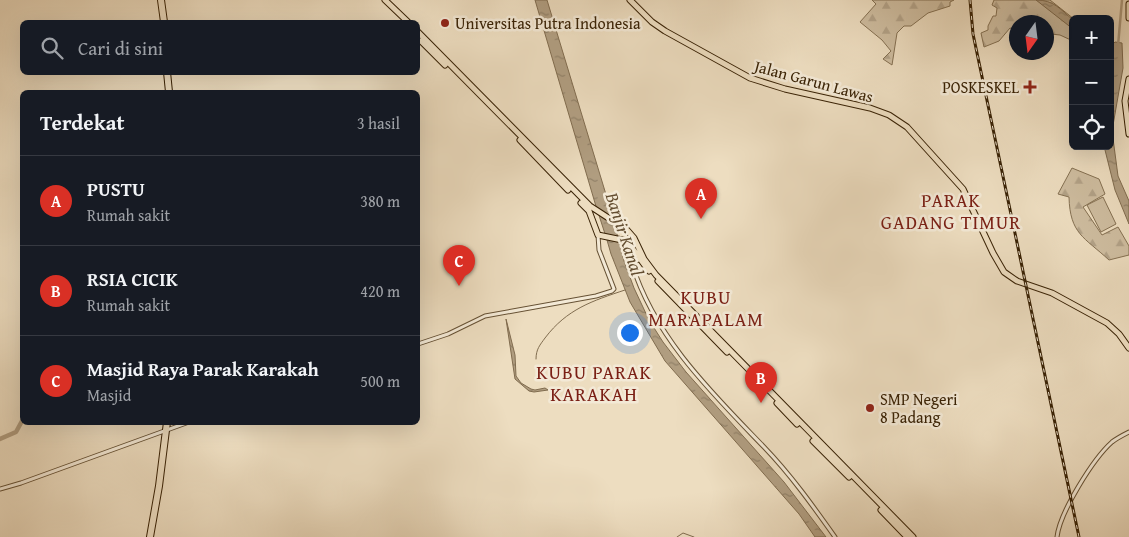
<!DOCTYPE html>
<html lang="id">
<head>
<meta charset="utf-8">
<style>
	:root { --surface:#171b24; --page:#242831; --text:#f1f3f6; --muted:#9ea1a6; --line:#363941; --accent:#d93025 }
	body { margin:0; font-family:"Gentium Book Plus",serif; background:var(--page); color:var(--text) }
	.controls { position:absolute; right:15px; top:15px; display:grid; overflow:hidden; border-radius:8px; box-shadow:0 5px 20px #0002 }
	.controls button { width:45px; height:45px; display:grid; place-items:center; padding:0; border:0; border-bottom:1px solid var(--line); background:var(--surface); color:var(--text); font:25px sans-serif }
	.compass { position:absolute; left:1009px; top:15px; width:45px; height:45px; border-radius:50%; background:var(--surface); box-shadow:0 5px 20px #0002; rotate:194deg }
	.you { position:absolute; left:629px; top:332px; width:18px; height:18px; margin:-12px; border:4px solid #fff; border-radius:50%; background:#1a73e8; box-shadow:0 0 0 8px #1a73e833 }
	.badge { display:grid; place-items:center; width:32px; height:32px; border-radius:50%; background:var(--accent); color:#fff; font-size:16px; font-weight:700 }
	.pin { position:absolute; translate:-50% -41px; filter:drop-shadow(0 1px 2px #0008) }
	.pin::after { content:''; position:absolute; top:26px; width:18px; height:15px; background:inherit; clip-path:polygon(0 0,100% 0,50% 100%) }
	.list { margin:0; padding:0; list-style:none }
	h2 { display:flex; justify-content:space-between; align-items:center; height:65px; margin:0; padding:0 20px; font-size:21px }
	h2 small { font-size:16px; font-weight:400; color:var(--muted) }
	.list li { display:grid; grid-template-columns:32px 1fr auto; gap:15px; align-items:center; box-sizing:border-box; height:90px; padding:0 20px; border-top:1px solid var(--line) }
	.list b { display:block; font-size:19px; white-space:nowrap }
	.list p { margin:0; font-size:16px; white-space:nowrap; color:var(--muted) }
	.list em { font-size:16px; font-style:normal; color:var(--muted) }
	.icon { flex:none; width:28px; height:28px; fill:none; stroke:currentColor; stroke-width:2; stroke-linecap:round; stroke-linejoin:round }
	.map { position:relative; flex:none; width:1129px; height:537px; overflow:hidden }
	.search { position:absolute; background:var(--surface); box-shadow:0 5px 20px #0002; left:20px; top:20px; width:400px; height:55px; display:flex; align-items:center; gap:12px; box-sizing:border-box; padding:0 18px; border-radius:8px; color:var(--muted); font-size:19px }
	.panel { position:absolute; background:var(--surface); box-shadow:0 5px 20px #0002; left:20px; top:90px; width:400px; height:335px; border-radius:8px }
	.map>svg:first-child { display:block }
	.green { fill:#cebda0; stroke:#847052 }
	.forest { fill:url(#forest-firs); stroke:#847052 }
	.water { fill:url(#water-ripples); stroke:#806c4f }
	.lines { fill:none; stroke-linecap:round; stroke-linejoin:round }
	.stream { stroke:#806c4f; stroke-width:1 }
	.canal { stroke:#b09d80; stroke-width:2.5 }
	.river { stroke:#b09d80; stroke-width:4.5 }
	.minor-casing { stroke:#665134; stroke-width:5 }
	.major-casing { stroke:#392205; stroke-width:7 }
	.highway-casing { stroke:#392205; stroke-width:8 }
	.minor { stroke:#f3e9d6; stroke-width:3 }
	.major { stroke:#edddc0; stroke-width:5 }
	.highway { stroke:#edddc0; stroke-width:6 }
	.rail-casing { stroke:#392205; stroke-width:3 }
	.rail { stroke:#f3e9d6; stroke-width:1; stroke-dasharray:4; stroke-linecap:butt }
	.poi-dot { fill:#8f2418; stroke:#f3e9d6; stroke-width:2 }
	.labels { text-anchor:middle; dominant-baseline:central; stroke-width:5; stroke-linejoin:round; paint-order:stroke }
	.poi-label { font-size:16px; fill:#392205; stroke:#f3e9d6; text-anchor:start }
	.street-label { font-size:16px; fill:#392205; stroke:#f3e9d6 }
	.water-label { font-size:18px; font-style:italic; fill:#634d30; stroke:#f3e9d6 }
	.quarter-label { font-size:19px; letter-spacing:1px; fill:#7a1f14; stroke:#f3e9d6 }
</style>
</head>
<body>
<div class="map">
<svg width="1129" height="537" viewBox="0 0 1129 537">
	<defs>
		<pattern id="forest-firs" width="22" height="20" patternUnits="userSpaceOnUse" patternTransform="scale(1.25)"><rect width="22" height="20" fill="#cebda0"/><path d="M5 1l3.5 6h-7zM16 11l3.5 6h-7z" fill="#b2a288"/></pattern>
		<pattern id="water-ripples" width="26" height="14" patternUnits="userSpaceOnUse" patternTransform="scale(1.25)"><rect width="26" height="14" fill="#b09d80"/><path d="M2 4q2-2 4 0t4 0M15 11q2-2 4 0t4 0" fill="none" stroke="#908067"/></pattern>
	</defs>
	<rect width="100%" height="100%" fill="#edddc0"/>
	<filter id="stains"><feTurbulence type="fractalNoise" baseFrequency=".004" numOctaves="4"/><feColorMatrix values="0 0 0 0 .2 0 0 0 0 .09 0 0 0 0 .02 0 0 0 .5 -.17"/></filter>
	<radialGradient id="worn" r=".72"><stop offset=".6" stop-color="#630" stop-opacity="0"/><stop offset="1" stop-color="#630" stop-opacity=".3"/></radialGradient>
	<!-- green -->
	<path class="green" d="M1103 197 1116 224 1101 232 1087 205Z"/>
	<!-- forest -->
	<path class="forest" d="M872 0H954L950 2V6L928 13 911 26H904L897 33 892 65 883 59 891 51 882 40 860 22 876 4Z
		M994 0H1050L1074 19H1073V41L1060 35 1051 34 1047 28 1046 22H1016V30L1010 28 999 41 984 47 981 33 988 30V26L993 16H996L997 8 992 5Z
		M1072 168 1099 179 1105 194 1083 207 1102 235 1118 227 1129 246V255L1109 260C1084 237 1070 234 1069 197L1058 194Z"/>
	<!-- water -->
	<path class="water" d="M535 0H547L611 211 624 261 634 288 649 320 663 342 686 372 784 482 826 537H815L799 514 665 361 630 302 611 254 607 240 595 203Z
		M1036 0C1054 0 1060 9 1073 20V29Z
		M1115 42 1122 43 1123 68 1112 131 1118 176 1129 201V224L1115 190 1104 146H1110V84L1113 68 1110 63V47Z
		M506 319 515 355 516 376 521 383 531 389 535 390 545 388 548 390 534 392 529 391 515 379Z"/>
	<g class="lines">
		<!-- stream -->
		<path class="stream" d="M536 359C536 349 540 345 545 338 567 309 592 301 625 290
			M677 537 683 533 694 537"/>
		<!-- canal -->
		<path class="canal" d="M1118 46 1122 0"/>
		<!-- river -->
		<path class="river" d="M0 439 16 432 22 421"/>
		<defs>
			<path id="minor" d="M640 259 632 264C655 338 712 393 764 447 791 475 813 506 835 537
				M418 344 448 334 485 316 596 296 612 291 614 289 599 250 598 235
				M0 489 21 483 189 422
				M1057 537C1060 512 1093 459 1112 442 1117 438 1123 435 1129 432"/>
			<path id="major" d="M385 0 408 22
				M630 0 652 22 665 31 750 78 785 89 870 108 889 115 907 127 963 189 993 253 1004 272 1017 281 1052 293 1107 323 1119 334 1129 348
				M1129 4V18
				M418 32 590 206 627 230 634 238 644 259 656 275 913 537
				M421 41 445 65
				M1129 79 1125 101 1129 134
				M520 140 568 190
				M581 203 589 211 598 235 627 241 649 271
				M658 281 727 352
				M777 403 797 424
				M813 441 849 477
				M881 510 907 537"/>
			<path id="highway" d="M161 0 164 22
				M167 72 169 92
				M150 537 159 486 167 422"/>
		</defs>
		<!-- minor casing -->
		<use href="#minor" class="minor-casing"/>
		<!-- major casing -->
		<use href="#major" class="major-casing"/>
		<!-- highway casing -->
		<use href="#highway" class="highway-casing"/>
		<!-- minor -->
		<use href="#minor" class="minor"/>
		<!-- major -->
		<use href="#major" class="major"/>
		<!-- highway -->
		<use href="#highway" class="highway"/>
		<defs>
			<path id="rail" d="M970 0 973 34 1079 537"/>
		</defs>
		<!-- rail casing -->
		<use href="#rail" class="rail-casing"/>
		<!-- rail -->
		<use href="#rail" class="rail"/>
	</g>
	<!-- markers -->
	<g class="poi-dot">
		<circle cx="445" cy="23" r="5"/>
		<path d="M1027.5 79.5h5v5h5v5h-5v5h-5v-5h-5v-5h5z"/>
		<circle cx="870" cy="408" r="5"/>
	</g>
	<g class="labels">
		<!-- poi labels -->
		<g class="poi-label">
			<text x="455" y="23">Universitas Putra Indonesia</text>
			<text x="1019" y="87" text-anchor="end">POSKESKEL</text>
			<text x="880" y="399">SMP Negeri<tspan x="880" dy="18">8 Padang</tspan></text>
		</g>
		<!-- street labels -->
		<g class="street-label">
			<text transform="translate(814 81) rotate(15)">Jalan Garun Lawas</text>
		</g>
		<!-- water labels -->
		<g class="water-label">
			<text transform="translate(625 234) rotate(72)">Banjir Kanal</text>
		</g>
		<!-- quarter labels -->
		<g class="quarter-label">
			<text x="951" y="200">PARAK<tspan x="951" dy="22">GADANG TIMUR</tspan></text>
			<text x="706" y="297">KUBU<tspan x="706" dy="22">MARAPALAM</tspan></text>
			<text x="594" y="372">KUBU PARAK<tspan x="594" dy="22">KARAKAH</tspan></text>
		</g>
	</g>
	<rect width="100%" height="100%" filter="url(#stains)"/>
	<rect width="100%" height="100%" fill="url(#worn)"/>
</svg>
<div class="controls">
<button>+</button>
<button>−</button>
<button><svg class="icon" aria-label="locate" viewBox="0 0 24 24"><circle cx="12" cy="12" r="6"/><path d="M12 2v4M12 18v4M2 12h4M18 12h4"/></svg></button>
</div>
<svg class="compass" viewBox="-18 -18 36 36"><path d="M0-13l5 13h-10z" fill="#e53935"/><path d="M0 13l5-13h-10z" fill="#9ea1a6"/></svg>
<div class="you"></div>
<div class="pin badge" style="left:701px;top:219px">A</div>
<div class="pin badge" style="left:761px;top:403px">B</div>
<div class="pin badge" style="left:459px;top:286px">C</div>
<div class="search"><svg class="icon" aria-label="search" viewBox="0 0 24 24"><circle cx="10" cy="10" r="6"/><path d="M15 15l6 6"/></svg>Cari di sini</div>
<section class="panel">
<h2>Terdekat<small>3 hasil</small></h2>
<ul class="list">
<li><span class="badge">A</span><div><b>PUSTU</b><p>Rumah sakit</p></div><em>380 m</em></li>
<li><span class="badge">B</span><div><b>RSIA CICIK</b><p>Rumah sakit</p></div><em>420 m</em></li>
<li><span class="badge">C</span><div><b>Masjid Raya Parak Karakah</b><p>Masjid</p></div><em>500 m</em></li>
</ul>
</section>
</div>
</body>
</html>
